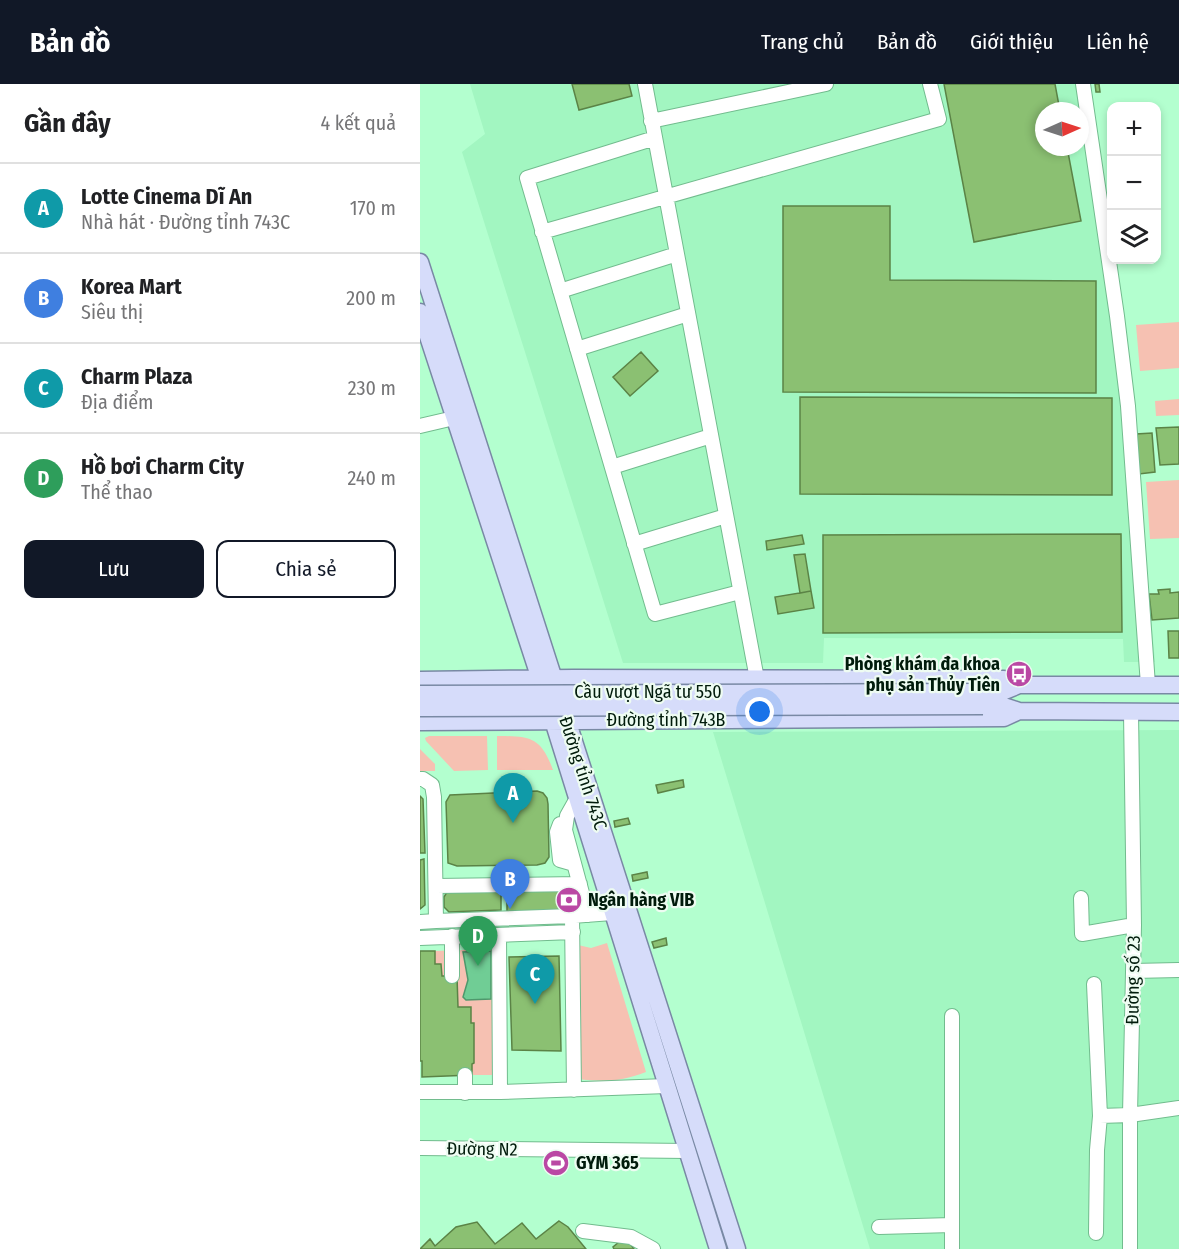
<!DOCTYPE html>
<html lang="vi">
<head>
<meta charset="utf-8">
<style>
	:root { --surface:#fff; --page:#f2f2f2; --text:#202124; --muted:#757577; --line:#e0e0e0; --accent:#111827 }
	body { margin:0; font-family:"Fira Sans Condensed",sans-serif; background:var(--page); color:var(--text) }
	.controls { position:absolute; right:18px; top:18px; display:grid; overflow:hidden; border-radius:12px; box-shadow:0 3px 9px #0003 }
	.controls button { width:54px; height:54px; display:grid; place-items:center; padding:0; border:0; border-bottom:2px solid var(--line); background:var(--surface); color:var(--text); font:30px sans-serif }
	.compass { position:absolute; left:615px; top:18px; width:54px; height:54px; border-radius:50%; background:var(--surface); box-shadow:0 3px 9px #0003; rotate:87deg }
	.you { position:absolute; left:340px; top:628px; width:21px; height:21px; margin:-15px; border:4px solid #fff; border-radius:50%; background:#1a73e8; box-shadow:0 0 0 9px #1a73e833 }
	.badge { display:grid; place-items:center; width:39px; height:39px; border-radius:50%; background:var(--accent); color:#fff; font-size:20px; font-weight:700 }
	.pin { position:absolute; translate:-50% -50px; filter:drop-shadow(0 2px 3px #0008) }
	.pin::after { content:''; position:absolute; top:32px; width:21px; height:18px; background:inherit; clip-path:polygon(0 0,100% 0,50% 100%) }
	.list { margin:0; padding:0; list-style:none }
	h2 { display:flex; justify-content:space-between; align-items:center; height:78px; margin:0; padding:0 24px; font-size:26px }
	h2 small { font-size:20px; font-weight:400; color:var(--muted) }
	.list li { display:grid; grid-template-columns:39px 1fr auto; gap:18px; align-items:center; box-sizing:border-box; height:90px; padding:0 24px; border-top:2px solid var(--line) }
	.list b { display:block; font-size:22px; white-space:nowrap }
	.list p { margin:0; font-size:20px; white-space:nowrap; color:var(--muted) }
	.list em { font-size:20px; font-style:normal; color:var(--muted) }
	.actions { display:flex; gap:12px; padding:18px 24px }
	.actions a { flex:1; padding:14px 0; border:2px solid var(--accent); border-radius:12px; text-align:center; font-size:21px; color:var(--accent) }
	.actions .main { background:var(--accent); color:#fff }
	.icon { flex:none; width:33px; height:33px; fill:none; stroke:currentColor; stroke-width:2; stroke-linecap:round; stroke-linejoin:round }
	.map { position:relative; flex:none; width:759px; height:1165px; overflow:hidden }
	header { display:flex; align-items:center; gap:36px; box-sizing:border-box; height:84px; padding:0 30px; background:var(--accent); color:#fff }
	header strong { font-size:28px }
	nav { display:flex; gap:33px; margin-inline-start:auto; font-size:21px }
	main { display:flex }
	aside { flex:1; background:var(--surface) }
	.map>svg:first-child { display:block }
	.built { fill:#a2f6c1; fill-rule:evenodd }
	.green { fill:#f6c1b2 }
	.water { fill:#70cd95; stroke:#4e986c; stroke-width:1.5 }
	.building { fill:#8bc072; stroke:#5b8346; stroke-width:1.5 }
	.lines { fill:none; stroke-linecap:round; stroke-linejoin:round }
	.minor-casing { stroke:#72bc8e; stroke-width:16 }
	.major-casing { stroke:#7989a4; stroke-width:19 }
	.minor { stroke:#fff; stroke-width:14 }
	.major { stroke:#d6dcfa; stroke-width:16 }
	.major-bridge-casing { stroke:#7989a4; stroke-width:19; stroke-linecap:butt }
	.major-bridge { stroke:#d6dcfa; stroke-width:16 }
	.labels { text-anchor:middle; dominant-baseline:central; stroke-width:4.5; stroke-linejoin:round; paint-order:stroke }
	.poi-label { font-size:18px; font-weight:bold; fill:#001b0b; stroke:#eefcf2; text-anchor:start }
	.street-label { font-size:18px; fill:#001b0b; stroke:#eefcf2 }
</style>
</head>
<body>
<header>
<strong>Bản đồ</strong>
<nav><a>Trang chủ</a><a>Bản đồ</a><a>Giới thiệu</a><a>Liên hệ</a></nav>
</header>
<main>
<aside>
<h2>Gần đây<small>4 kết quả</small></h2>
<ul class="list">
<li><span class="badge" style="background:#0f9aa8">A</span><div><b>Lotte Cinema Dĩ An</b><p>Nhà hát · Đường tỉnh 743C</p></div><em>170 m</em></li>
<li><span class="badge" style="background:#3f7fe0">B</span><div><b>Korea Mart</b><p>Siêu thị</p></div><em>200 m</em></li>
<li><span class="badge" style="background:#0f9aa8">C</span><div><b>Charm Plaza</b><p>Địa điểm</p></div><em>230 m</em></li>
<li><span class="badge" style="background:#2e9e5b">D</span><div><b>Hồ bơi Charm City</b><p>Thể thao</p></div><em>240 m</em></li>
</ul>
<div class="actions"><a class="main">Lưu</a><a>Chia sẻ</a></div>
</aside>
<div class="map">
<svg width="759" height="1165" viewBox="0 0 759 1165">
	<rect width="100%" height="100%" fill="#b3ffcf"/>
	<!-- built -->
	<path class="built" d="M50 0H670L691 145 692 176H696L707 259 735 578H704L703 555 404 554 403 579H203L42 68 65 50ZM624 27H660V63H624Z
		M759 646V1165H450L293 648Z"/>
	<!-- green -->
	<path class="green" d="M759 238V284L720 287 716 241Z
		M759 315V331L736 332 735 317Z
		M759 396V454L730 455 726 398Z
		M9 652H67L68 686 34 687 6 657 5 654Z
		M77 652C110 652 121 653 133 686H77Z
		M0 665 15 680V687H0Z
		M187 859 226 988C200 998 185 998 157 995L158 861 171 864Z
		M73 865 74 991H52V980L54 979V939H51V923H38L37 892H22L21 881 15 880V867Z"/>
	<!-- water -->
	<path class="water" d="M71 867V915L46 916 43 913 48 896 43 868Z"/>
	<!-- building -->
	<path class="building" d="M152 0H209L212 12 159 26Z
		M524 0H635L640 27H624V63H647L661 137 554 158Z
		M675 0H679L680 8H676Z
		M363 122H470V196L676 197V309L363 308Z
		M221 268 238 287 210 312 193 293Z
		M380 313 692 314V411L380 410Z
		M759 343V380L740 381 736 344Z
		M732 349 735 388 719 390 716 350Z
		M701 450 702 548 403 549V451Z
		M382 451 384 460 347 466 346 457Z
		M385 470 391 507 380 509 374 471Z
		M750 505V509L759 508V534L732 536 729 510H739L738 506Z
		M391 507 394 524 358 530 355 513Z
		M748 547H759V574H749Z
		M263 696 264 703 238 709 236 701Z
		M117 707 123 709 127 714 128 720 129 773 125 779 117 781 37 782 28 779 26 718 30 711Z
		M0 712 3 715 5 769H0Z
		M208 734 210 740 195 743 194 737Z
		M4 775 5 821 0 825V776Z
		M227 788 228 794 213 797 212 791Z
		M142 805 149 811V821L143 827 87 828V807Z
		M81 807V826L29 828 24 823V813L27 808Z
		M246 854 247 861 234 864 232 858Z
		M0 867H15V880H21L22 892H37L38 923H51V939H54V979L52 980V991L2 993V977H0Z
		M139 872 141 967 92 966 89 873Z
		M139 1137 148 1143 166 1165H0L10 1155 15 1162 36 1143 57 1138 75 1160 102 1139 116 1155Z
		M205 1153 214 1165H194L193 1163Z"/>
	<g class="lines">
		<defs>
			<path id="minor" d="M225 0 337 595
				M663 0 697 232 708 322 728 601
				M231 37 406 0
				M235 54 107 94 235 530 320 508
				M122 148 519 35 510 0
				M140 207 257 170
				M157 265 268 230
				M0 342 34 334
				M192 383 291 352
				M214 460 306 432
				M0 695H3L12 701 14 713 16 837 0 838
				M156 716 147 732 145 746 168 831
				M140 740 137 748 140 776 154 780
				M16 802 160 800
				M661 814 662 850 714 841
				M152 832 154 1006
				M16 837 152 832 192 829
				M79 851 80 1008 247 1002
				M32 852V892
				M0 854 153 848
				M713 887 759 886
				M674 900 680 1032
				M532 932V1165
				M0 1008H80
				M45 1009V991
				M0 1064 268 1067
				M459 1143 532 1141
				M163 1147 211 1153 233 1165
				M676 1149 677 1066 680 1032 710 1031 759 1024
				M710 1165V1031L714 841 711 628"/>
			<path id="major" d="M0 178 317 1165
				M0 228 120 595 298 1165
				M0 596 154 594 584 595 599 601H759
				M563 608 585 607 599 601
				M563 622H584L599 627 759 628
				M0 638 584 634 599 627"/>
		</defs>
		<!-- minor casing -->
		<use href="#minor" class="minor-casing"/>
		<!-- major casing -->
		<use href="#major" class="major-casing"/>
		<!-- minor -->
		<use href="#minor" class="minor"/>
		<!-- major -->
		<use href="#major" class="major"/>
		<defs>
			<path id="major-bridge" d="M0 610 563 608
				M0 624 563 622"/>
		</defs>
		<!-- major-bridge casing -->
		<use href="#major-bridge" class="major-bridge-casing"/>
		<!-- major-bridge -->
		<use href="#major-bridge" class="major-bridge"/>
	</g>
	<!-- icons -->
	<defs>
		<symbol id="bus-disc" viewBox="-11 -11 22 22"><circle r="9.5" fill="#ba48a4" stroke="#eefcf2"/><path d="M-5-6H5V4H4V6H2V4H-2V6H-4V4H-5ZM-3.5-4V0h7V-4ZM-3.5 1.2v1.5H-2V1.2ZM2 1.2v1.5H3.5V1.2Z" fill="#fff"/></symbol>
		<symbol id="bank-disc" viewBox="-11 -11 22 22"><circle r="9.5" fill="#ba48a4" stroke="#eefcf2"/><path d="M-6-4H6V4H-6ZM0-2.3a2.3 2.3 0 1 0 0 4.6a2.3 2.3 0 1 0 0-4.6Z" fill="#fff"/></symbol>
		<symbol id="stadium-disc" viewBox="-11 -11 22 22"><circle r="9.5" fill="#ba48a4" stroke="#eefcf2"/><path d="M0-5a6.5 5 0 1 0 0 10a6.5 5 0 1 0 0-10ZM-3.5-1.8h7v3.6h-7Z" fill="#fff"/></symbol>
	</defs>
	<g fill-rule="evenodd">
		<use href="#bus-disc" x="584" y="575" width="30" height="30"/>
		<use href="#bank-disc" x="134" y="801" width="30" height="30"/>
		<use href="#stadium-disc" x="121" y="1064" width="30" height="30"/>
	</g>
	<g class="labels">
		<!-- poi labels -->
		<g class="poi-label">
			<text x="580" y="580" text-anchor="end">Phòng khám đa khoa<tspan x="580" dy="21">phụ sản Thủy Tiên</tspan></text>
			<text x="168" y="816">Ngân hàng VIB</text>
			<text x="156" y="1079">GYM 365</text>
		</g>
		<!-- street labels -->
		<g class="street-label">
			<text x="228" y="608">Cầu vượt Ngã tư 550</text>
			<text x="246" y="636">Đường tỉnh 743B</text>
			<text transform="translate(163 689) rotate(72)">Đường tỉnh 743C</text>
			<text transform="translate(713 896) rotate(-89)">Đường số 23</text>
			<text transform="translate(62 1065) rotate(1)">Đường N2</text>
		</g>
	</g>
</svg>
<div class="controls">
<button>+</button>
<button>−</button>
<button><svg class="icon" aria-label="layers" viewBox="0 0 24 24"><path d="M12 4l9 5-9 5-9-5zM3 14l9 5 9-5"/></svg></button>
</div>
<svg class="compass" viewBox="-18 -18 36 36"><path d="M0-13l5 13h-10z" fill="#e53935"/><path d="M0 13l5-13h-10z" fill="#757577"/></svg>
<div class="you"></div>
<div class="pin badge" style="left:93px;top:739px;background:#0f9aa8">A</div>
<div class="pin badge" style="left:90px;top:825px;background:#3f7fe0">B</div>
<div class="pin badge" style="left:115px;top:920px;background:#0f9aa8">C</div>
<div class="pin badge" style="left:58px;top:882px;background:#2e9e5b">D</div>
</div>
</main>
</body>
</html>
